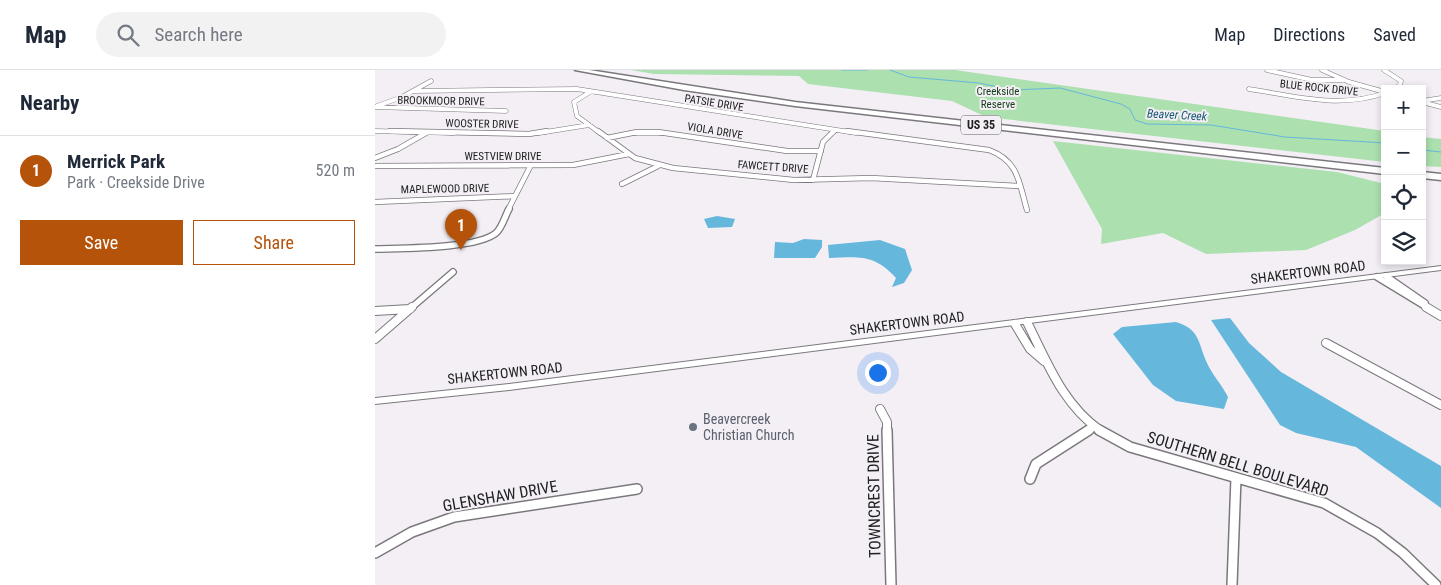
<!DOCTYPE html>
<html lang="en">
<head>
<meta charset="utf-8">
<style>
	:root { --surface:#fff; --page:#f2f2f3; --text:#1f2937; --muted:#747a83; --line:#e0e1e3; --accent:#b45309 }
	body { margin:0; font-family:"Roboto Condensed",sans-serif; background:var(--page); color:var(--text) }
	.controls { position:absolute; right:15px; top:15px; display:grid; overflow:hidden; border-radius:0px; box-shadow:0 2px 8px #0003 }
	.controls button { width:45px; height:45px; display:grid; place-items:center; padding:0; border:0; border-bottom:1px solid var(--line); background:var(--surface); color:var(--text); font:25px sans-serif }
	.you { position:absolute; left:502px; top:302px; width:18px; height:18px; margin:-12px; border:4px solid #fff; border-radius:50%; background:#1a73e8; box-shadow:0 0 0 8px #1a73e833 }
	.badge { display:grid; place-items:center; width:32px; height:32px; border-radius:50%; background:var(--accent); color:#fff; font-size:16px; font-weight:700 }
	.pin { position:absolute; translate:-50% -41px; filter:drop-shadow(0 1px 2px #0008) }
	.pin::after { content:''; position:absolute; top:26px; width:18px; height:15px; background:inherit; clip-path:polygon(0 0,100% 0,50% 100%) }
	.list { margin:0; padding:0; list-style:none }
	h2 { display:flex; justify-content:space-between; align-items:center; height:65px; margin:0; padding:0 20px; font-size:21px }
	h2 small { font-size:16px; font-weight:400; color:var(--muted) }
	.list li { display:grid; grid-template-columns:32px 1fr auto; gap:15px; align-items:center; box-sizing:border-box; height:70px; padding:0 20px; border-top:1px solid var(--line) }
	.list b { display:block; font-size:19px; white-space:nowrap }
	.list p { margin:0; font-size:16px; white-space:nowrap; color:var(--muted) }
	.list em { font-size:16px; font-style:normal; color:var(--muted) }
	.actions { display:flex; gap:10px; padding:15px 20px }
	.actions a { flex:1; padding:11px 0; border:1px solid var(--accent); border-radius:0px; text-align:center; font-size:18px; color:var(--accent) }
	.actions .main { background:var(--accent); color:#fff }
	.icon { flex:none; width:28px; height:28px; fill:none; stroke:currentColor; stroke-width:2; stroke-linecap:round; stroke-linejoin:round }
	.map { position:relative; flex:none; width:1066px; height:515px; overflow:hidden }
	header { display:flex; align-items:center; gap:30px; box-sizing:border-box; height:70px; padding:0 25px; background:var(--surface); border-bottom:1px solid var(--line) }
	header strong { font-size:24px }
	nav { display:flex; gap:28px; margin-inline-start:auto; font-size:18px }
	.search { width:350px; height:45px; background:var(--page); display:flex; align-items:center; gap:12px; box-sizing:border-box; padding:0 18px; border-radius:28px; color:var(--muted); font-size:19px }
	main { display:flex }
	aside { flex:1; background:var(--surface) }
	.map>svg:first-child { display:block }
	.green { fill:#ace0af }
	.water { fill:#65b7db }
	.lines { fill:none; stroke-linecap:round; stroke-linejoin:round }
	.stream { stroke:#65b7db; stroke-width:1 }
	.minor-far4-casing { stroke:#7b787d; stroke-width:5 }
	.minor-far3-casing { stroke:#7b787d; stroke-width:6 }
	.minor-far2-casing { stroke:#7b787d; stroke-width:8 }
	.minor-far1-casing { stroke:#7b787d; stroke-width:10 }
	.minor-casing { stroke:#7b787d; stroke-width:12 }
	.tertiary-casing { stroke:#7b787d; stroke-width:2 }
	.motorway-casing { stroke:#7b787d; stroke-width:3 }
	.minor-far4 { stroke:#fff; stroke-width:4 }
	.minor-far3 { stroke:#fff; stroke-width:4.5 }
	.minor-far2 { stroke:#fff; stroke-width:5.5 }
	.minor-far1 { stroke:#fff; stroke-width:8 }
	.minor { stroke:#fff; stroke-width:9 }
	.tertiary { fill:#fff; fill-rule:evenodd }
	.motorway { fill:#fff; fill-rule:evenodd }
	.worship-dot { fill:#6b7280; stroke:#f3eff5; stroke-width:2 }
	.labels { text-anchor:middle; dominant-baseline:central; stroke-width:4; stroke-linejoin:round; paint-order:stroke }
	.far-street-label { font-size:11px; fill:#212022; stroke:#f3eff5 }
	.far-park-label { font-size:11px; fill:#123b18; stroke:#f3eff5 }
	.far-water-label { font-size:12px; font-style:italic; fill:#155770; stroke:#f3eff5 }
	.shield { fill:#f3eff5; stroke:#605e61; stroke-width:1 }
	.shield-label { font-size:12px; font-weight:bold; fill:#212022 }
	.street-label { font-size:14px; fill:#212022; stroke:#f3eff5 }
	.worship-label { font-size:14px; fill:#5b616d; stroke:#f3eff5; text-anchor:start }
	.near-street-label { font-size:16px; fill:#212022; stroke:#f3eff5 }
</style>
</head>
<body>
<header>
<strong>Map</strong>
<div class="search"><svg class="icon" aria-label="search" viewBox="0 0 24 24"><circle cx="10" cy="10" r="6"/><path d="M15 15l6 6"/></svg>Search here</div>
<nav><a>Map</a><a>Directions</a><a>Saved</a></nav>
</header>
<main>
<aside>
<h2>Nearby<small></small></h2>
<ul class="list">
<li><span class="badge">1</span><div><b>Merrick Park</b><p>Park · Creekside Drive</p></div><em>520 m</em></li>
</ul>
<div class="actions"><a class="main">Save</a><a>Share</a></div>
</aside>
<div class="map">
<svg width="1066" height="515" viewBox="0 0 1066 515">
	<rect width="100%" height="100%" fill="#f3eff5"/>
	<!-- green -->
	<path class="green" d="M256 0H580L1010 61V92L611 47 577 31 433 14 424 6 279 4Z
		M1047 67 1066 69V97L1047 96Z
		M678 71 962 102 1010 114V143L980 160 931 180 831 184 788 163 726 174 727 159Z"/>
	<!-- water -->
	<path class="water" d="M342 146 360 149 357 157 333 158 329 149Z
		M429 169 447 170V177L440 188H399L400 172 418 173Z
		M505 170 530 179 537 200 529 213 517 217 521 208C499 184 485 187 454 188L453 175Z
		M855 248 874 273 906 302 1066 396V438L981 377 921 363 905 355 836 250Z
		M801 252C825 259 823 273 832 293 836 303 847 315 853 327L849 339 801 331 778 315 738 264 747 257Z"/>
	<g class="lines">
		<!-- stream -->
		<path class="stream" d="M467 0H492
			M515 0 534 7 604 13 637 20 685 18 746 34 755 39 760 50 772 54 836 55 910 67 1010 73
			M1047 80 1066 82"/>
		<defs>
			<path id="minor-far4" d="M892 0 937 10H967
				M947 0 974 12 1010 22
				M1009 0 1026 11 1025 15 1019 19
				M874 19C919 26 965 39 1010 23
				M39 21 202 19 481 63
				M215 22 199 32 202 46 225 63
				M1047 31 1066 28
				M1047 32 1066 37
				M2 36 27 27 56 11
				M0 37 131 41
				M0 61 79 63
				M164 63 214 55
				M259 63H287
				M457 63 460 60"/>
			<path id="minor-far3" d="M15 61 154 64 172 61
				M223 61 260 88 298 98 419 110 496 108 645 116
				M472 61 614 80C644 91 644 113 652 140
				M232 68 262 62H283L412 81H446
				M0 88 23 79 51 63
				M0 96 198 95 254 84
				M438 110 448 72 459 61
				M247 114 283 96
				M0 132 140 126
				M133 140 156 95"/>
			<path id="minor-far2" d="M0 179C26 178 102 179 121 163 127 158 130 146 134 139
				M1011 206 1050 233
				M1002 207 1053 238
				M36 238 78 202"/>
			<path id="minor-far1" d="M1051 237 1066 246
				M0 241 35 239
				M652 252C672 292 688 335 726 361
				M640 254 655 279 669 291
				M0 269 37 237
				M951 273 1066 335
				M505 339 512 352V361
				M712 361 718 357"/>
			<path id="minor" d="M512 360 516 515
				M724 360 755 377 949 433 1002 463 1028 483 1061 515
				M655 409 661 394 714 360
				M0 483 37 462 79 447 262 419
				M857 515 861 408"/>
			<path id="tertiary" d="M1066 196V200L134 320 0 334V328L134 314Z"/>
			<path id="motorway" d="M200 0H214L420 32 1010 98V104L420 36 309 20Z
				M1047 102 1066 104V110L1047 108Z"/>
		</defs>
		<!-- minor-far4 casing -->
		<use href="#minor-far4" class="minor-far4-casing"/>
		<!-- minor-far3 casing -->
		<use href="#minor-far3" class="minor-far3-casing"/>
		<!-- minor-far2 casing -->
		<use href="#minor-far2" class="minor-far2-casing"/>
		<!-- minor-far1 casing -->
		<use href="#minor-far1" class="minor-far1-casing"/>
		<!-- minor casing -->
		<use href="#minor" class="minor-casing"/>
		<!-- tertiary casing -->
		<use href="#tertiary" class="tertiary-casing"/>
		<!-- motorway casing -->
		<use href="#motorway" class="motorway-casing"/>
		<!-- minor-far4 -->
		<use href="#minor-far4" class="minor-far4"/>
		<!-- minor-far3 -->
		<use href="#minor-far3" class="minor-far3"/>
		<!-- minor-far2 -->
		<use href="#minor-far2" class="minor-far2"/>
		<!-- minor-far1 -->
		<use href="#minor-far1" class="minor-far1"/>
		<!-- minor -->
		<use href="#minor" class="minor"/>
		<!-- tertiary -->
		<use href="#tertiary" class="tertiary"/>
		<!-- motorway -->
		<use href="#motorway" class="motorway"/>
	</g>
	<!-- markers -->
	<circle class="worship-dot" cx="318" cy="357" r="5"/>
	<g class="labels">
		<!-- far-street labels -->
		<g class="far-street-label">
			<text transform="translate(944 18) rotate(6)">BLUE ROCK DRIVE</text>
			<text transform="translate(66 31) rotate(1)">BROOKMOOR DRIVE</text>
			<text transform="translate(339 33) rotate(9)">PATSIE DRIVE</text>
			<text transform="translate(107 54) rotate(1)">WOOSTER DRIVE</text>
			<text transform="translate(340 61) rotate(9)">VIOLA DRIVE</text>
			<text x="128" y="86">WESTVIEW DRIVE</text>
			<text transform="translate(398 97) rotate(4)">FAWCETT DRIVE</text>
			<text transform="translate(70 119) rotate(-1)">MAPLEWOOD DRIVE</text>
		</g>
		<!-- far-park labels -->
		<g class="far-park-label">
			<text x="623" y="21">Creekside<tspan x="623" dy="13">Reserve</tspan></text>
		</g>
		<!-- far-water labels -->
		<g class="far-water-label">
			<text transform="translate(802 45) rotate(3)">Beaver Creek</text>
		</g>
		<!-- shield labels -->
		<rect class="shield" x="586" y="45.5" width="40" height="19" rx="4"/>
		<g class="shield-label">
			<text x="606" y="55">US 35</text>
		</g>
		<!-- street labels -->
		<g class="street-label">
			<text transform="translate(933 202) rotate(-7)">SHAKERTOWN ROAD</text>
			<text transform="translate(532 253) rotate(-7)">SHAKERTOWN ROAD</text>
			<text transform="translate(130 303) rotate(-6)">SHAKERTOWN ROAD</text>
		</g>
		<!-- worship labels -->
		<g class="worship-label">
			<text x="328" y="349">Beavercreek<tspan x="328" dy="16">Christian Church</tspan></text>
		</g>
		<!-- near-street labels -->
		<g class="near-street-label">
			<text transform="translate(863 394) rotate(17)">SOUTHERN BELL BOULEVARD</text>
			<text transform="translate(125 426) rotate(-10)">GLENSHAW DRIVE</text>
			<text transform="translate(499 426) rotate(-91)">TOWNCREST DRIVE</text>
		</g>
	</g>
</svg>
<div class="controls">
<button>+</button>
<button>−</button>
<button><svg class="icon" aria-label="locate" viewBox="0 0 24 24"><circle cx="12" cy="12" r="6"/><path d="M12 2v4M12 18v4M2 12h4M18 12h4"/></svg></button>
<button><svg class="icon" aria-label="layers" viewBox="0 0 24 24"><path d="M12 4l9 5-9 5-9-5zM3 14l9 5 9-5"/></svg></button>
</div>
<div class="you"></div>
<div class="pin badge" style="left:86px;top:180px">1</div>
</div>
</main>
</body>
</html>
